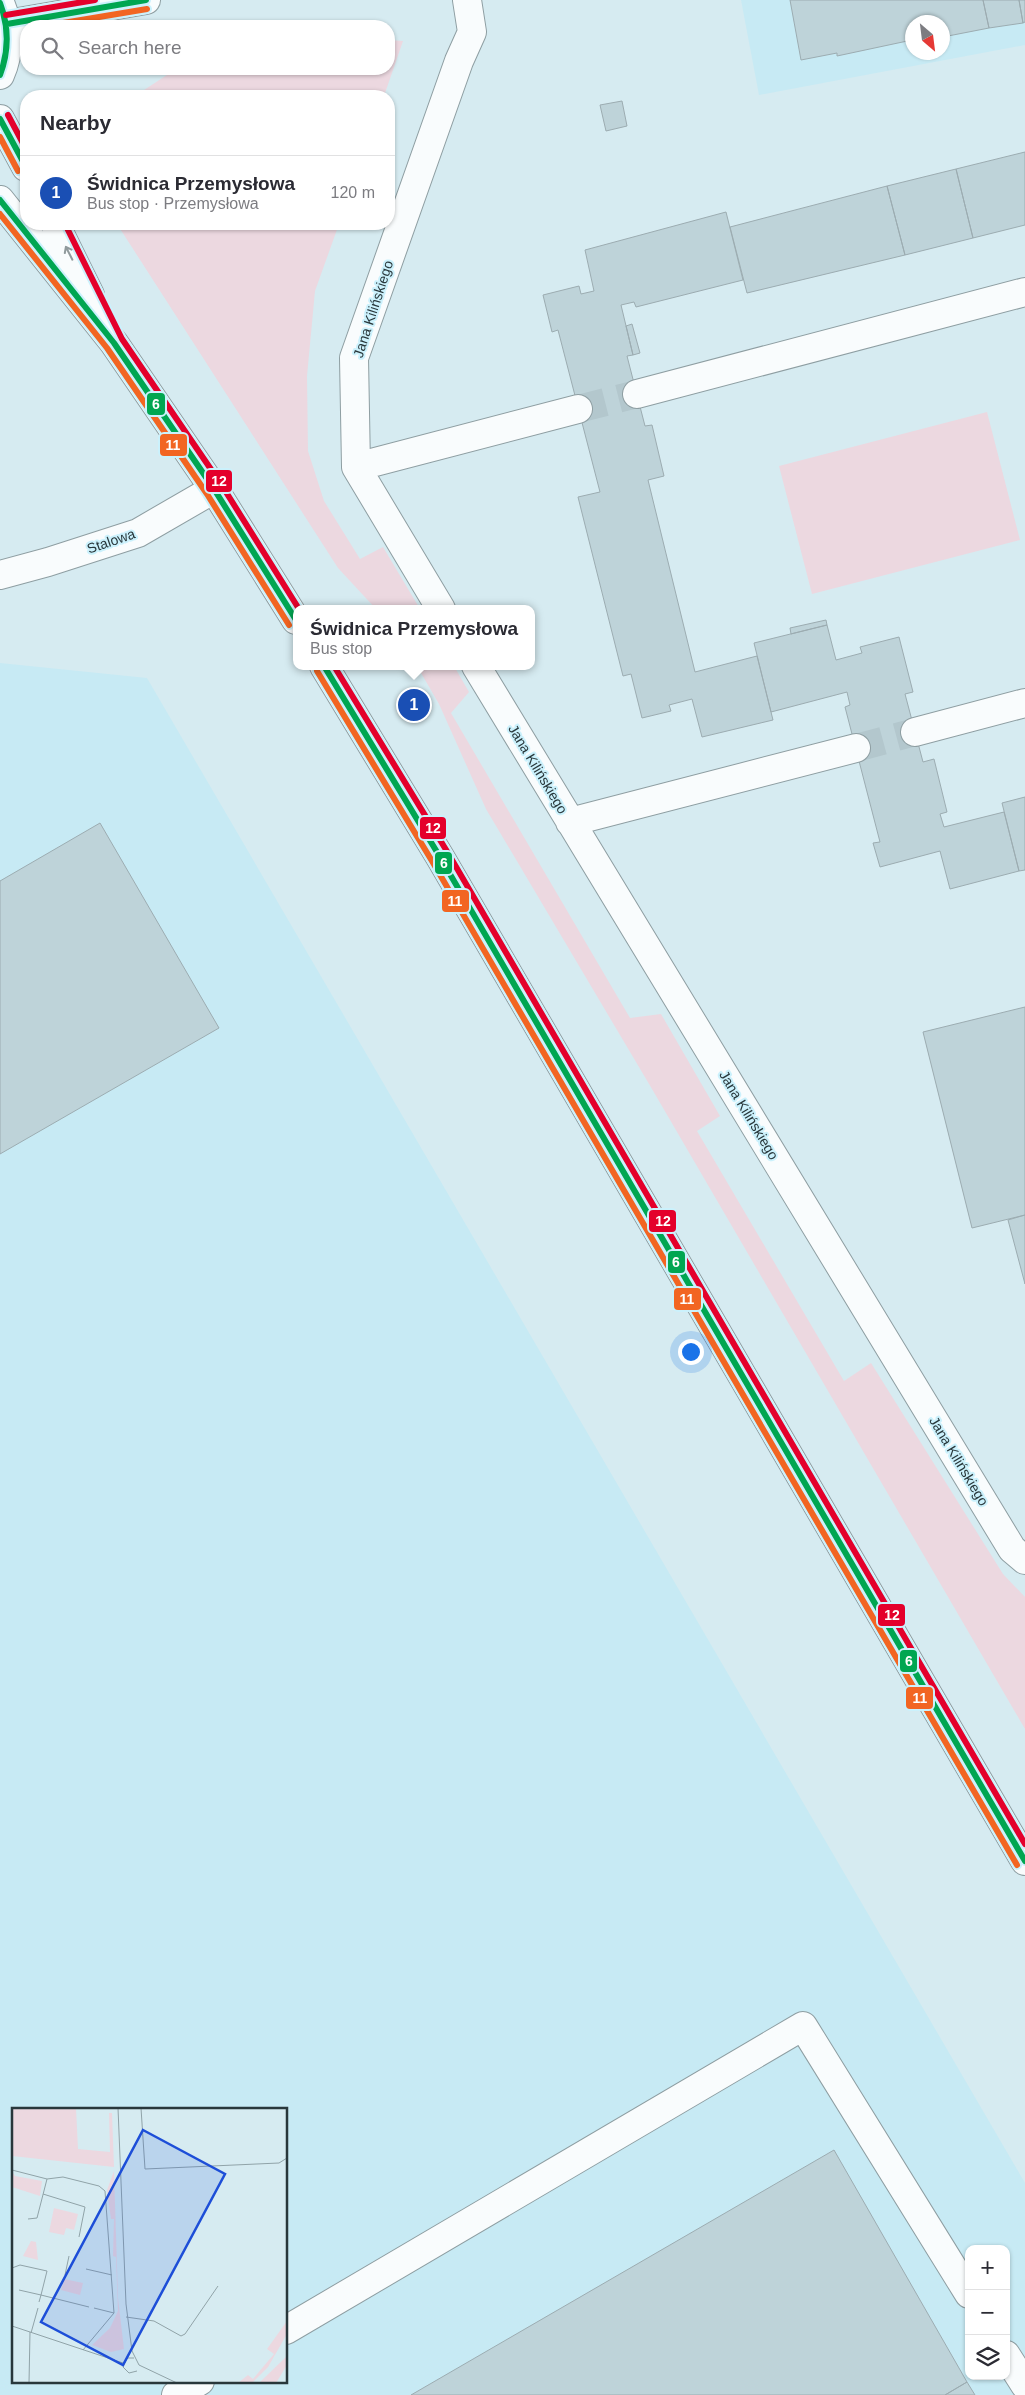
<!DOCTYPE html>
<html lang="en">
<head>
<meta charset="utf-8">
<style>
	:root { --surface:#fff; --page:#f7f7f7; --text:#2b2b33; --muted:#7c7c81; --line:#e1e1e2; --accent:#1a73e8 }
	body { margin:0; font-family:Helvetica,sans-serif; background:var(--page); color:var(--text) }
	.controls { position:absolute; right:15px; bottom:15px; display:grid; overflow:hidden; border-radius:10px; box-shadow:0 1px 4px #0004 }
	.controls button { width:45px; height:45px; display:grid; place-items:center; padding:0; border:0; border-bottom:1px solid var(--line); background:var(--surface); color:var(--text); font:25px sans-serif }
	.compass { position:absolute; left:905px; top:15px; width:45px; height:45px; border-radius:50%; background:var(--surface); box-shadow:0 1px 4px #0004; rotate:152deg }
	.you { position:absolute; left:690px; top:1351px; width:18px; height:18px; margin:-12px; border:4px solid #fff; border-radius:50%; background:#1a73e8; box-shadow:0 0 0 8px #1a73e833 }
	.badge { display:grid; place-items:center; width:32px; height:32px; border-radius:50%; background:var(--accent); color:#fff; font-size:16px; font-weight:700 }
	.pin { position:absolute; translate:-50% -50%; border:2px solid #fff; box-shadow:0 1px 5px #0006 }
	.popup { position:absolute; left:293px; top:605px; width:242px; height:65px; box-sizing:border-box; display:grid; place-content:center; border-radius:10px; background:var(--surface); filter:drop-shadow(0 1px 4px #0005); font-size:16px; white-space:nowrap; color:var(--muted) }
	.popup b { font-size:19px; color:var(--text) }
	.popup::after { content:''; position:absolute; left:50%; top:100%; margin-left:-10px; border:10px solid transparent; border-top-color:var(--surface) }
	.list { margin:0; padding:0; list-style:none }
	h2 { display:flex; justify-content:space-between; align-items:center; height:65px; margin:0; padding:0 20px; font-size:21px }
	h2 small { font-size:16px; font-weight:400; color:var(--muted) }
	.list li { display:grid; grid-template-columns:32px 1fr auto; gap:15px; align-items:center; box-sizing:border-box; height:75px; padding:0 20px; border-top:1px solid var(--line) }
	.list b { display:block; font-size:19px; white-space:nowrap }
	.list p { margin:0; font-size:16px; white-space:nowrap; color:var(--muted) }
	.list em { font-size:16px; font-style:normal; color:var(--muted) }
	.icon { flex:none; width:28px; height:28px; fill:none; stroke:currentColor; stroke-width:2; stroke-linecap:round; stroke-linejoin:round }
	.map { position:relative; flex:none; width:1025px; height:2395px; overflow:hidden }
	.search { position:absolute; background:var(--surface); box-shadow:0 1px 4px #0004; left:20px; top:20px; width:375px; height:55px; display:flex; align-items:center; gap:12px; box-sizing:border-box; padding:0 18px; border-radius:20px; color:var(--muted); font-size:19px }
	.panel { position:absolute; background:var(--surface); box-shadow:0 1px 4px #0004; left:20px; top:90px; width:375px; height:140px; border-radius:20px }
	.map>svg:first-child { display:block }
	.built { fill:#c7eaf4; fill-rule:evenodd }
	.green { fill:#ecd8e0 }
	.building { fill:#bed3d9; stroke:#9cacb1 }
	.lines { fill:none; stroke-linecap:round; stroke-linejoin:round }
	.minor-tunnel { stroke:#b3c7cd; stroke-width:28; stroke-dasharray:28 14; stroke-linecap:butt }
	.minor-casing { stroke:#8e9ea2; stroke-width:30 }
	.major-casing { stroke:#8e9ea2; stroke-width:30 }
	.minor { stroke:#f9fcfd; stroke-width:28 }
	.major { stroke:#f9fcfd; stroke-width:28 }
	.bus-1-casing { stroke:#cbf1fc; stroke-width:10 }
	.bus-2-casing { stroke:#cbf1fc; stroke-width:10 }
	.bus-3-casing { stroke:#cbf1fc; stroke-width:10 }
	.bus-1 { stroke:#00a651; stroke-width:6 }
	.bus-2 { stroke:#f26522; stroke-width:6 }
	.bus-3 { stroke:#e4002b; stroke-width:6 }
	.oneway { stroke:#909a9c }
	.labels { text-anchor:middle; dominant-baseline:central; stroke-width:4; stroke-linejoin:round; paint-order:stroke }
	.street-label { font-size:14px; fill:#28373b; stroke:#cbf1fc }
	.inset-road { fill:none; stroke:#90a3a8; stroke-width:1 }
	.view { fill:#1d4ed8; fill-opacity:0.15; stroke:#1d4ed8; stroke-width:2.5 }
	.inset-edge { fill:none; stroke:#28373b; stroke-width:2.5 }
	.line-badge { stroke:#cbf1fc; stroke-width:2 }
	.badge-label { font-size:14px; text-anchor:middle; font-weight:bold; fill:#fff }
</style>
</head>
<body>
<div class="map">
<svg width="1025" height="2395" viewBox="0 0 1025 2395">
	<rect width="100%" height="100%" fill="#d6ebf1"/>
	<!-- built -->
	<path class="built" d="M741 0H1025V45L759 95ZM912 22H942V52H912Z
		M0 663 147 678 1025 2183V2395H0ZM14 2109H286V2381H14ZM969 2249H1006V2376H969Z"/>
	<!-- green -->
	<path class="green" d="M389 40 403 41 384 96H135L176 69H389Z
		M117 224H339L315 291 307 376 308 451 324 501 360 559 383 547 420 609H376L338 568Z
		M987 412 1020 540 812 594 779 466Z
		M417 666H454L469 692 451 713 630 1018 661 1014 720 1116 697 1131 844 1381 871 1363 1003 1574 1025 1597V1729L652 1089 486 809 439 704Z"/>
	<!-- building -->
	<path class="building" d="M790 0H983L989 28 948 36V33L942 34V22H912V40L837 56V53L801 60Z
		M983 0H1019L1023 23 989 28Z
		M1019 0H1025V22L1023 23Z
		M622 101 627 126 606 131 600 105Z
		M1025 152V225L973 238 956 169Z
		M956 169 973 238 905 255 887 186Z
		M887 186 905 255 747 293 730 227Z
		M726 212 743 280 636 307 634 302 621 305 633 355 627 356 645 426 652 425 664 476 648 480 695 672 757 656 773 720 702 737 692 699 669 705 671 711 642 718 631 674 623 676 578 497 600 492 558 330 552 332 543 295 579 286 581 294 594 291 585 250Z
		M632 324 640 353 633 355 626 326Z
		M826 620 827 625 791 634 790 628Z
		M827 625 836 660 862 653 860 647 899 637 913 692 905 694 923 762 934 759 947 812 940 814 944 827 1004 812 1019 871 950 889 940 851 880 867 873 843 880 842 845 707 850 705 847 692 771 712 754 643Z
		M1025 797V870L1019 871 1002 803Z
		M100 823 219 1028 0 1154V881Z
		M1025 1007V1215L972 1228 923 1032Z
		M1025 1215V1284L1008 1220Z
		M834 2150 967 2382 945 2395H411Z
		M967 2382 975 2395H945Z"/>
	<g class="lines">
		<!-- minor-tunnel -->
		<path class="minor-tunnel" d="M578 409 637 394
			M856 748 915 732"/>
		<defs>
			<path id="minor" d="M7 24 146 0
				M637 394 1025 292
				M356 467 578 409
				M0 575 48 562 138 533 214 489
				M441 609 356 467 354 358 459 61 472 32 467 0
				M476 666 1012 1549 1025 1560
				M915 732 1025 703
				M570 822 856 748
				M286 2330 803 2026 969 2294
				M1006 2355 1025 2385
				M176 2395 200 2381"/>
			<path id="major" d="M0 3C10 25 10 53 0 75
				M0 119 26 167
				M0 200 114 343 214 489 296 620
				M55 224 90 295
				M324 666 440 857 1025 1861"/>
		</defs>
		<!-- minor casing -->
		<use href="#minor" class="minor-casing"/>
		<!-- major casing -->
		<use href="#major" class="major-casing"/>
		<!-- minor -->
		<use href="#minor" class="minor"/>
		<!-- major -->
		<use href="#major" class="major"/>
		<defs>
			<path id="bus-1" d="M0 3C9 27 9 51 0 75
				M7 24 146 0
				M0 119 26 167
				M0 200 114 343 214 489 296 620
				M324 666 440 857 1025 1861"/>
			<path id="bus-2" d="M45 26 147 9
				M0 137 18 171
				M0 214 107 348 207 494 289 625
				M317 671 432 861 1017 1865"/>
			<path id="bus-3" d="M6 15 95 0
				M8 115 26 149
				M65 224 122 339 221 484 299 609
				M334 666 448 853 1025 1844"/>
		</defs>
		<!-- bus-1 casing -->
		<use href="#bus-1" class="bus-1-casing"/>
		<!-- bus-2 casing -->
		<use href="#bus-2" class="bus-2-casing"/>
		<!-- bus-3 casing -->
		<use href="#bus-3" class="bus-3-casing"/>
		<!-- bus-1 -->
		<use href="#bus-1" class="bus-1"/>
		<!-- bus-2 -->
		<use href="#bus-2" class="bus-2"/>
		<!-- bus-3 -->
		<use href="#bus-3" class="bus-3"/>
	</g>
	<!-- one-way arrows -->
	<defs><path id="oneway-shaft" d="M-6 0H5M1.5-3L5.5 0L1.5 3" fill="none" stroke-width="1.6" stroke-linecap="round" stroke-linejoin="round" transform="scale(1.25)"/></defs>
	<use class="oneway" href="#oneway-shaft" transform="translate(69 253) rotate(-117)"/>
	<g class="labels">
		<!-- street labels -->
		<g class="street-label">
			<text transform="translate(373 309) rotate(-72)">Jana Kilińskiego</text>
			<text transform="translate(111 541) rotate(-19)">Stalowa</text>
			<text transform="translate(538 769) rotate(59)">Jana Kilińskiego</text>
			<text transform="translate(749 1115) rotate(59)">Jana Kilińskiego</text>
			<text transform="translate(959 1461) rotate(59)">Jana Kilińskiego</text>
		</g>
	</g>
	<!-- overview -->
	<g transform="translate(12 2108)">
		<rect width="275" height="275" fill="#d6ebf1"/>
		<path d="M0 0H64L66 41 98 44 97 5H100L102 59 0 48ZM102 63 106 190 112 241 99 244 80 237 98 220 106 203 104 149 101 148 102 111H99L95 82ZM1 65 3 68 30 73 28 88 0 79ZM42 100 66 106 62 122 54 120 52 127 37 124ZM19 133 24 134 26 152 11 148ZM52 171 71 175 68 187 49 182ZM275 213V226L256 259 240 275H226L236 267 241 271 262 246 255 241ZM275 248V257L264 275H247Z" fill="#ecd8e0"/>
		<path class="inset-road" d="M106 0 114 196 120 243 127 257 165 275M129 0 133 61 267 55 275 50M0 62 35 71 51 69 87 78 93 83 102 205 71 242M31 86 73 99 67 129M16 111 25 110 35 71M0 160 8 157 35 163 29 187 7 182M74 161 100 167M53 167 57 148M27 194 29 187 77 199M82 200 102 205M114 209 142 213 169 228 173 226 206 178M0 218 111 255M19 225 26 200M122 250H115L111 259 117 265 125 263M17 275 18 224"/>
		<path class="view" d="M131 22 213 66 111 257 29 214Z"/>
		<rect width="275" height="275" class="inset-edge"/>
	</g>
	<g class="line-badge">
		<rect x="146" y="392" width="20" height="24" rx="5" fill="#00a651"/>
		<rect x="159" y="433" width="29" height="24" rx="5" fill="#f26522"/>
		<rect x="205" y="469" width="28" height="24" rx="5" fill="#e4002b"/>
		<rect x="419" y="816" width="28" height="24" rx="5" fill="#e4002b"/>
		<rect x="434" y="851" width="19" height="24" rx="5" fill="#00a651"/>
		<rect x="441" y="889" width="29" height="24" rx="5" fill="#f26522"/>
		<rect x="648" y="1209" width="29" height="24" rx="5" fill="#e4002b"/>
		<rect x="667" y="1250" width="19" height="24" rx="5" fill="#00a651"/>
		<rect x="673" y="1287" width="29" height="24" rx="5" fill="#f26522"/>
		<rect x="877" y="1603" width="29" height="24" rx="5" fill="#e4002b"/>
		<rect x="899" y="1649" width="19" height="24" rx="5" fill="#00a651"/>
		<rect x="905" y="1686" width="29" height="24" rx="5" fill="#f26522"/>
	</g>
	<g class="badge-label">
		<text x="156" y="409">6</text>
		<text x="173" y="450">11</text>
		<text x="219" y="486">12</text>
		<text x="433" y="833">12</text>
		<text x="444" y="868">6</text>
		<text x="455" y="906">11</text>
		<text x="663" y="1226">12</text>
		<text x="676" y="1267">6</text>
		<text x="687" y="1304">11</text>
		<text x="892" y="1620">12</text>
		<text x="909" y="1666">6</text>
		<text x="920" y="1703">11</text>
	</g>
</svg>
<div class="controls">
<button>+</button>
<button>−</button>
<button><svg class="icon" aria-label="layers" viewBox="0 0 24 24"><path d="M12 4l9 5-9 5-9-5zM3 14l9 5 9-5"/></svg></button>
</div>
<svg class="compass" viewBox="-18 -18 36 36"><path d="M0-13l5 13h-10z" fill="#e53935"/><path d="M0 13l5-13h-10z" fill="#7c7c81"/></svg>
<div class="you"></div>
<div class="pin badge" style="left:414px;top:705px;background:#1a4fb4">1</div>
<div class="popup"><b>Świdnica Przemysłowa</b>Bus stop</div>
<div class="search"><svg class="icon" aria-label="search" viewBox="0 0 24 24"><circle cx="10" cy="10" r="6"/><path d="M15 15l6 6"/></svg>Search here</div>
<section class="panel">
<h2>Nearby<small></small></h2>
<ul class="list">
<li><span class="badge" style="background:#1a4fb4">1</span><div><b>Świdnica Przemysłowa</b><p>Bus stop · Przemysłowa</p></div><em>120 m</em></li>
</ul>
</section>
</div>
</body>
</html>
